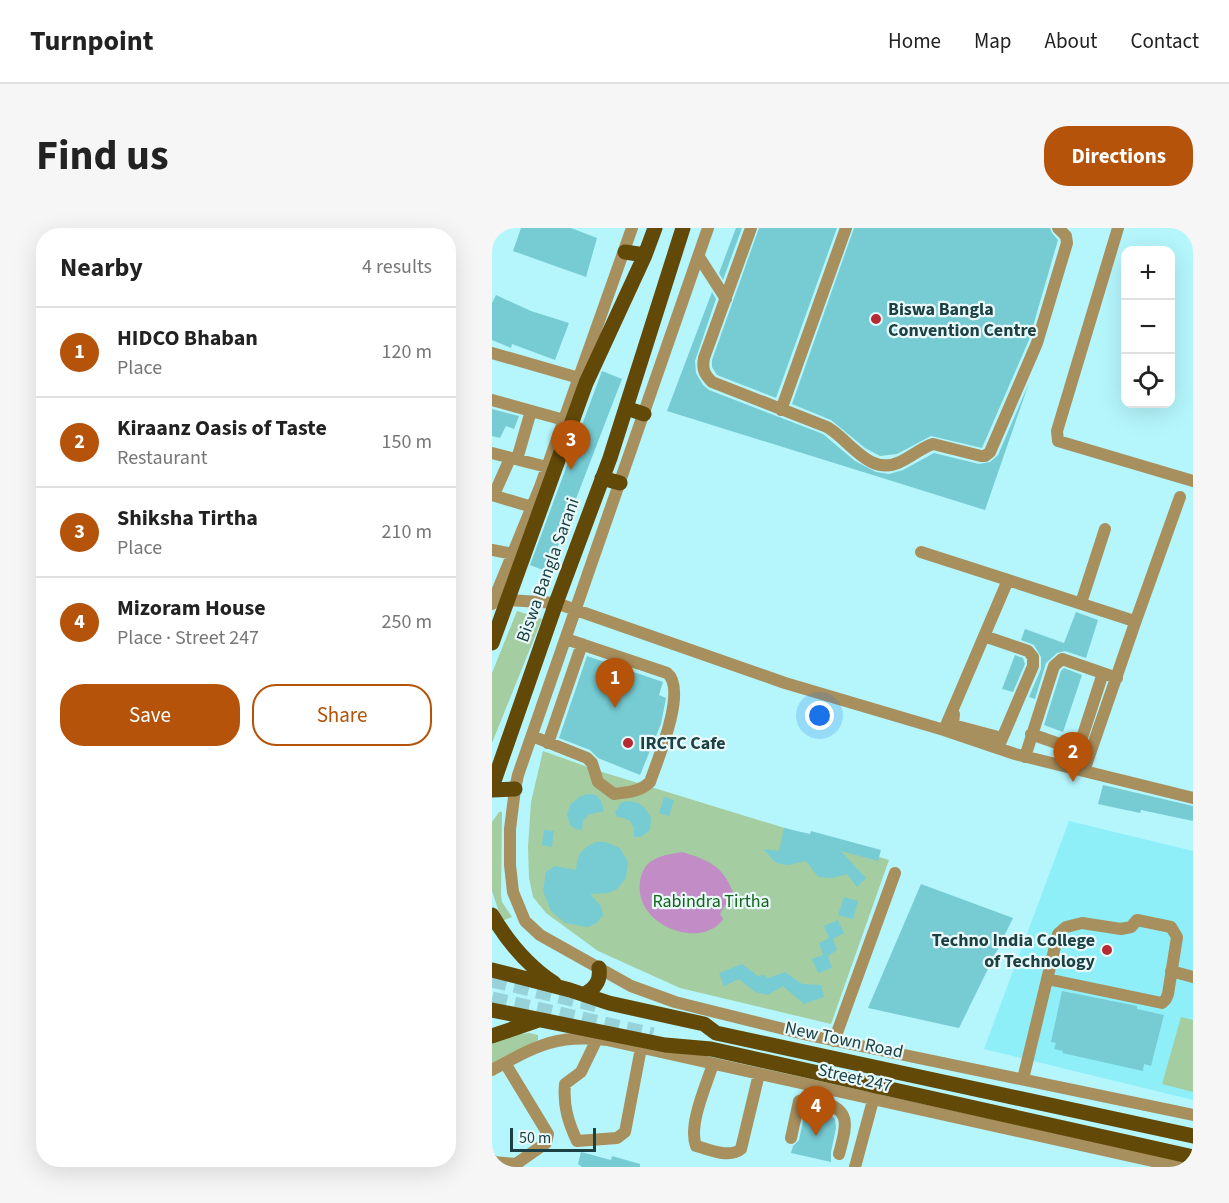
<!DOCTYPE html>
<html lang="en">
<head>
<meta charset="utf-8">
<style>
	:root { --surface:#fff; --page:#f6f6f6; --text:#222; --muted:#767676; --line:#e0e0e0; --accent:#b45309 }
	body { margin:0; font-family:"Source Sans 3",sans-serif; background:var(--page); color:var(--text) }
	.controls { position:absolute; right:18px; top:18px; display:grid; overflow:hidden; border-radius:12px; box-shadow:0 6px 24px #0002 }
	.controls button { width:54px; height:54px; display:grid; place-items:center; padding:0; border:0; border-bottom:2px solid var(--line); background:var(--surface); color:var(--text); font:30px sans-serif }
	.scale { position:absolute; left:18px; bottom:15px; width:86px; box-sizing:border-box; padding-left:6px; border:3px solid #1c4043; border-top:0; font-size:16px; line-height:21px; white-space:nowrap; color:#1c4043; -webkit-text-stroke:4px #e9f9fa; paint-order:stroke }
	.you { position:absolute; left:328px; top:488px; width:21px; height:21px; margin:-15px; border:4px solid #fff; border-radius:50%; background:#1a73e8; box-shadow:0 0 0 9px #1a73e833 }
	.badge { display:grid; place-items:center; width:39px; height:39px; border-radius:50%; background:var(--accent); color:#fff; font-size:20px; font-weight:700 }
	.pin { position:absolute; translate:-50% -50px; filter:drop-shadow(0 2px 3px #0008) }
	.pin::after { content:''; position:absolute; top:32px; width:21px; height:18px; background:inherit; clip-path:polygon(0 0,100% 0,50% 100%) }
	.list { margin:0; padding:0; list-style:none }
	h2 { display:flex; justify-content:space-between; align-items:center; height:78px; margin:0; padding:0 24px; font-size:26px }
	h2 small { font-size:20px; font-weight:400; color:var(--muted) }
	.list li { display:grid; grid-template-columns:39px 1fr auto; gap:18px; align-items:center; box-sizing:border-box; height:90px; padding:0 24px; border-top:2px solid var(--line) }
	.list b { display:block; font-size:22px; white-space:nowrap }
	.list p { margin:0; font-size:20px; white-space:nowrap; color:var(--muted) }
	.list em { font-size:20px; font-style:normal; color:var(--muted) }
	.actions { display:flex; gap:12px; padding:18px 24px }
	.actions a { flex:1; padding:14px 0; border:2px solid var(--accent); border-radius:24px; text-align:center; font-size:21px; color:var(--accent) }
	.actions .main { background:var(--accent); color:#fff }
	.icon { flex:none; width:33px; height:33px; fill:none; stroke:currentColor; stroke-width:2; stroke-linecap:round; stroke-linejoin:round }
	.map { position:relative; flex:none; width:701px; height:939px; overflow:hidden; border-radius:24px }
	header { display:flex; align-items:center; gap:36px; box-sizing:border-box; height:84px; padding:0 30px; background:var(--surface); border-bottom:2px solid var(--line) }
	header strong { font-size:28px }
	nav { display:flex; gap:33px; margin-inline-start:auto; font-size:21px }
	.intro { display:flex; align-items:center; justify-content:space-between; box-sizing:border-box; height:144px; padding:0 36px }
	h1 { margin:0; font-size:42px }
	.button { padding:15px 27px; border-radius:24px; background:var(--accent); color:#fff; font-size:21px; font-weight:700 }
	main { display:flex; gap:36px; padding:0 36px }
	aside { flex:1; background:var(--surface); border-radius:24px; box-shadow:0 6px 24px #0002 }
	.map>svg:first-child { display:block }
	.built { fill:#8eeff8 }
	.green { fill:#a4cda2 }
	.water { fill:#c28cc7 }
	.building { fill:#77ccd4 }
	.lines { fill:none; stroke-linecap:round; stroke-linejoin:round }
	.major-tunnel { stroke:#96d2d7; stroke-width:15; stroke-dasharray:15 8; stroke-linecap:butt }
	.minor { stroke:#a88f5e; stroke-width:12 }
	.major { stroke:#634907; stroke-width:15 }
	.poi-dot { fill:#b92932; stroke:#e9f9fa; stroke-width:2 }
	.labels { text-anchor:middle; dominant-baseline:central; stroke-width:4.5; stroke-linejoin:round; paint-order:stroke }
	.poi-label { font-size:18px; font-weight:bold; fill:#1c4043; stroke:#e9f9fa; text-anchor:start }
	.street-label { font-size:18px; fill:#1c4043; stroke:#e9f9fa }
	.park-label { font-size:18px; fill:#146418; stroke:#e9f9fa }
</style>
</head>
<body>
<header>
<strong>Turnpoint</strong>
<nav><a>Home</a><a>Map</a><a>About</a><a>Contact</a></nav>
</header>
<div class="intro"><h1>Find us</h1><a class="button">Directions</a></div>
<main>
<aside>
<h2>Nearby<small>4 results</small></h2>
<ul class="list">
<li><span class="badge">1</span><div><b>HIDCO Bhaban</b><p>Place</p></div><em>120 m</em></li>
<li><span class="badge">2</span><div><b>Kiraanz Oasis of Taste</b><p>Restaurant</p></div><em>150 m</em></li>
<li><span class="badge">3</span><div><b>Shiksha Tirtha</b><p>Place</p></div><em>210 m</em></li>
<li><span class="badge">4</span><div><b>Mizoram House</b><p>Place · Street 247</p></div><em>250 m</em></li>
</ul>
<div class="actions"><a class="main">Save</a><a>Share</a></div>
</aside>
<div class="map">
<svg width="701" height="939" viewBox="0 0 701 939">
	<rect width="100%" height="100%" fill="#b4f6fc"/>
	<!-- built -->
	<path class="built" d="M577 593 701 623V872L492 821Z"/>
	<!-- green -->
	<path class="green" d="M25 383 50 391 0 515V445Z
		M51 523 107 543 397 632 339 796 188 760 106 723 54 685 41 669 37 650 36 619 39 574Z
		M7 584H10L9 666 10 674 20 689 10 693 0 663V594Z
		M689 789 701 792V864L670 856Z
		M37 805 46 807V812L0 837V814L23 807Z"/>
	<!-- water -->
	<path class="water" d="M190 624C216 632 230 637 241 664 238 672 232 677 228 686L231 691C227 698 219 702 212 704 182 711 143 687 148 654 149 646 152 639 158 634 168 627 179 626 190 624Z"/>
	<!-- building -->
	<path class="building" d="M29 0H79L105 10 94 49 21 23Z
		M244 0H250L231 52 227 45Z
		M267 0H345L284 170 225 147 220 139V132Z
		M362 0H558L560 5 566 12 537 112 490 220 439 208 405 226 388 228 373 220 339 192 300 176Z
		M220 64 224 71 203 133 204 145 211 157 217 162 331 206 363 233 384 244 397 246 411 242 442 225 487 236 498 234 506 227 537 155 493 282 175 183Z
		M4 67 39 83 77 95 63 132 20 116 19 120 0 112V75Z
		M110 143 130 151 56 344 38 337Z
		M0 181 27 188 22 201 14 198 8 210 0 208Z
		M584 384 606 392 594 430 573 423 565 425 554 435 543 471 537 469 549 441V429L542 417 529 412 533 401 572 415Z
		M523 427 531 430 533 436 521 464 510 461Z
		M95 428 171 454 167 467 174 470 169 496 148 547 106 530 98 522 67 510Z
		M572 440 590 447 571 504 552 497 569 443Z
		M611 557 701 578V593L649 582 648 585 606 576Z
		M95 566 104 567 109 573 112 583 96 587 91 593 90 602 83 601 78 597 75 587 78 577 87 569Z
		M172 569 182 572 177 588 167 585Z
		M135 573 146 575 152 579 159 589 158 602 149 609H142V600L138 593 132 590 125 589 123 584 129 575Z
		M292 600 318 606 319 603 389 622 386 633 349 623 374 650 365 659 355 646 341 650 326 649 314 633 296 637 284 635 271 621 287 623Z
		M52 602 62 603 60 619 50 617Z
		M104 614H113L128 620 136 634 134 650 124 662 116 665 98 666 109 678 111 687 105 695 96 699 73 695 59 683 51 663 54 644 63 638 84 642 85 633 89 624 96 618Z
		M429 656 521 690 467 800 376 780Z
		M352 669 366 673 361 691 346 687Z
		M346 692 352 705 341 711 345 722 336 728 340 740 326 745 320 731 331 727 327 715 337 710 332 698Z
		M250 736 266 748 272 747 276 750 293 744 310 756 329 757 332 769 312 776 291 758 276 767 263 764 247 751 232 758 227 745Z
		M570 763 645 778V781L672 787 659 838 652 836 651 843 570 825 571 823 562 821 564 815 559 814Z
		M314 880 336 885 343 891 344 900 339 924V934L299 925 301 918 307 912Z
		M89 924 119 932 120 928 148 936V939H90L86 936Z"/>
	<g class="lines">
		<!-- major-tunnel -->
		<path class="major-tunnel" d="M0 752 105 777
			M0 771 161 807"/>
		<!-- minor -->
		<path class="minor" d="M216 0 26 547 23 561 18 601V637L21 664 33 693 48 707 139 758 183 774 316 807 701 887
			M259 0 212 130C210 141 212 146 220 154L335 199C357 211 377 249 408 234 419 229 429 220 441 216L489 228H493L498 224 545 115 575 15 574 8 566 0
			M626 0 565 203 566 213 701 253
			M207 29 234 71
			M0 125 87 150
			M0 172 72 192
			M289 182 354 0
			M0 225 55 239
			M25 231 39 183
			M16 235 4 262 0 267 40 279
			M0 322 21 326
			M429 324 516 352
			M0 371 64 375 293 455 452 502 523 526 701 570
			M589 375 613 301
			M0 376 48 259 140 0
			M643 395 688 269
			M492 408 536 423 541 429V438L506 520
			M462 486 461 497 510 510
			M452 502 516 352 639 392 643 395 592 543
			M539 506 576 519 582 520 588 516 611 445
			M40 508 95 530 100 535 106 554 122 566C135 564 148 564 158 554 165 533 196 461 175 445L74 411
			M56 515 90 416
			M533 529 562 438 570 431 625 450
			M679 743 701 749
			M105 811 89 844 73 856C71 877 76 894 85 913L125 910 133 904 149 820
			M342 813 403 645
			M221 836C214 858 196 897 204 918 217 921 237 931 249 921L267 846
			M0 842C44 818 64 806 115 812L688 939
			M531 851 566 706 574 699 590 695 629 701 639 699 645 692 679 699 685 709 676 766 674 771 670 775 555 751
			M299 910 307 873C314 870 322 872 330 874 362 882 353 902 347 926
			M0 932 2 934 24 936 54 915 56 906 13 835
			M363 939 383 865"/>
		<!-- major -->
		<path class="major" d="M133 24 153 27
			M134 180 152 186
			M110 250 128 255
			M0 415 94 155 153 27 163 0
			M0 559 64 375 118 230 191 0
			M0 562 23 561
			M0 687C16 714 36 738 62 755
			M0 742 78 762 117 775 212 796 224 805 701 908
			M93 766C103 760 109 753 107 740
			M0 782 173 817 219 821 701 929
			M0 808 44 793"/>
	</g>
	<!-- markers -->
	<g class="poi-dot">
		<circle cx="384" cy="91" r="6"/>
		<circle cx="136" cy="515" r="6"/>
		<circle cx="615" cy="722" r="6"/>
	</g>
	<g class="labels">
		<!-- poi labels -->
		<g class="poi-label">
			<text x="396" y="81">Biswa Bangla<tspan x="396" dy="21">Convention Centre</tspan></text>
			<text x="148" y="515">IRCTC Cafe</text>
			<text x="603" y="712" text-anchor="end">Techno India College<tspan x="603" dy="21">of Technology</tspan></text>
		</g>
		<!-- street labels -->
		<g class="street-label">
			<text transform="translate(56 342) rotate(-70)">Biswa Bangla Sarani</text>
			<text transform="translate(352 812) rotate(12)">New Town Road</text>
			<text transform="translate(363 850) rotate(13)">Street 247</text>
		</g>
		<!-- park labels -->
		<g class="park-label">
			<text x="219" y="673">Rabindra Tirtha</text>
		</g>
	</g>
</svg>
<div class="controls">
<button>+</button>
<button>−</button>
<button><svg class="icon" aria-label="locate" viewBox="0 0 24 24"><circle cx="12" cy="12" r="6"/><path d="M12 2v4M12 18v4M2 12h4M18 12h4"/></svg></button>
</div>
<div class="scale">50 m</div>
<div class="you"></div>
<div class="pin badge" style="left:123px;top:480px">1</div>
<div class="pin badge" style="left:581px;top:554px">2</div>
<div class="pin badge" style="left:79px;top:242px">3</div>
<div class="pin badge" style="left:324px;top:908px">4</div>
</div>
</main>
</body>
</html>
